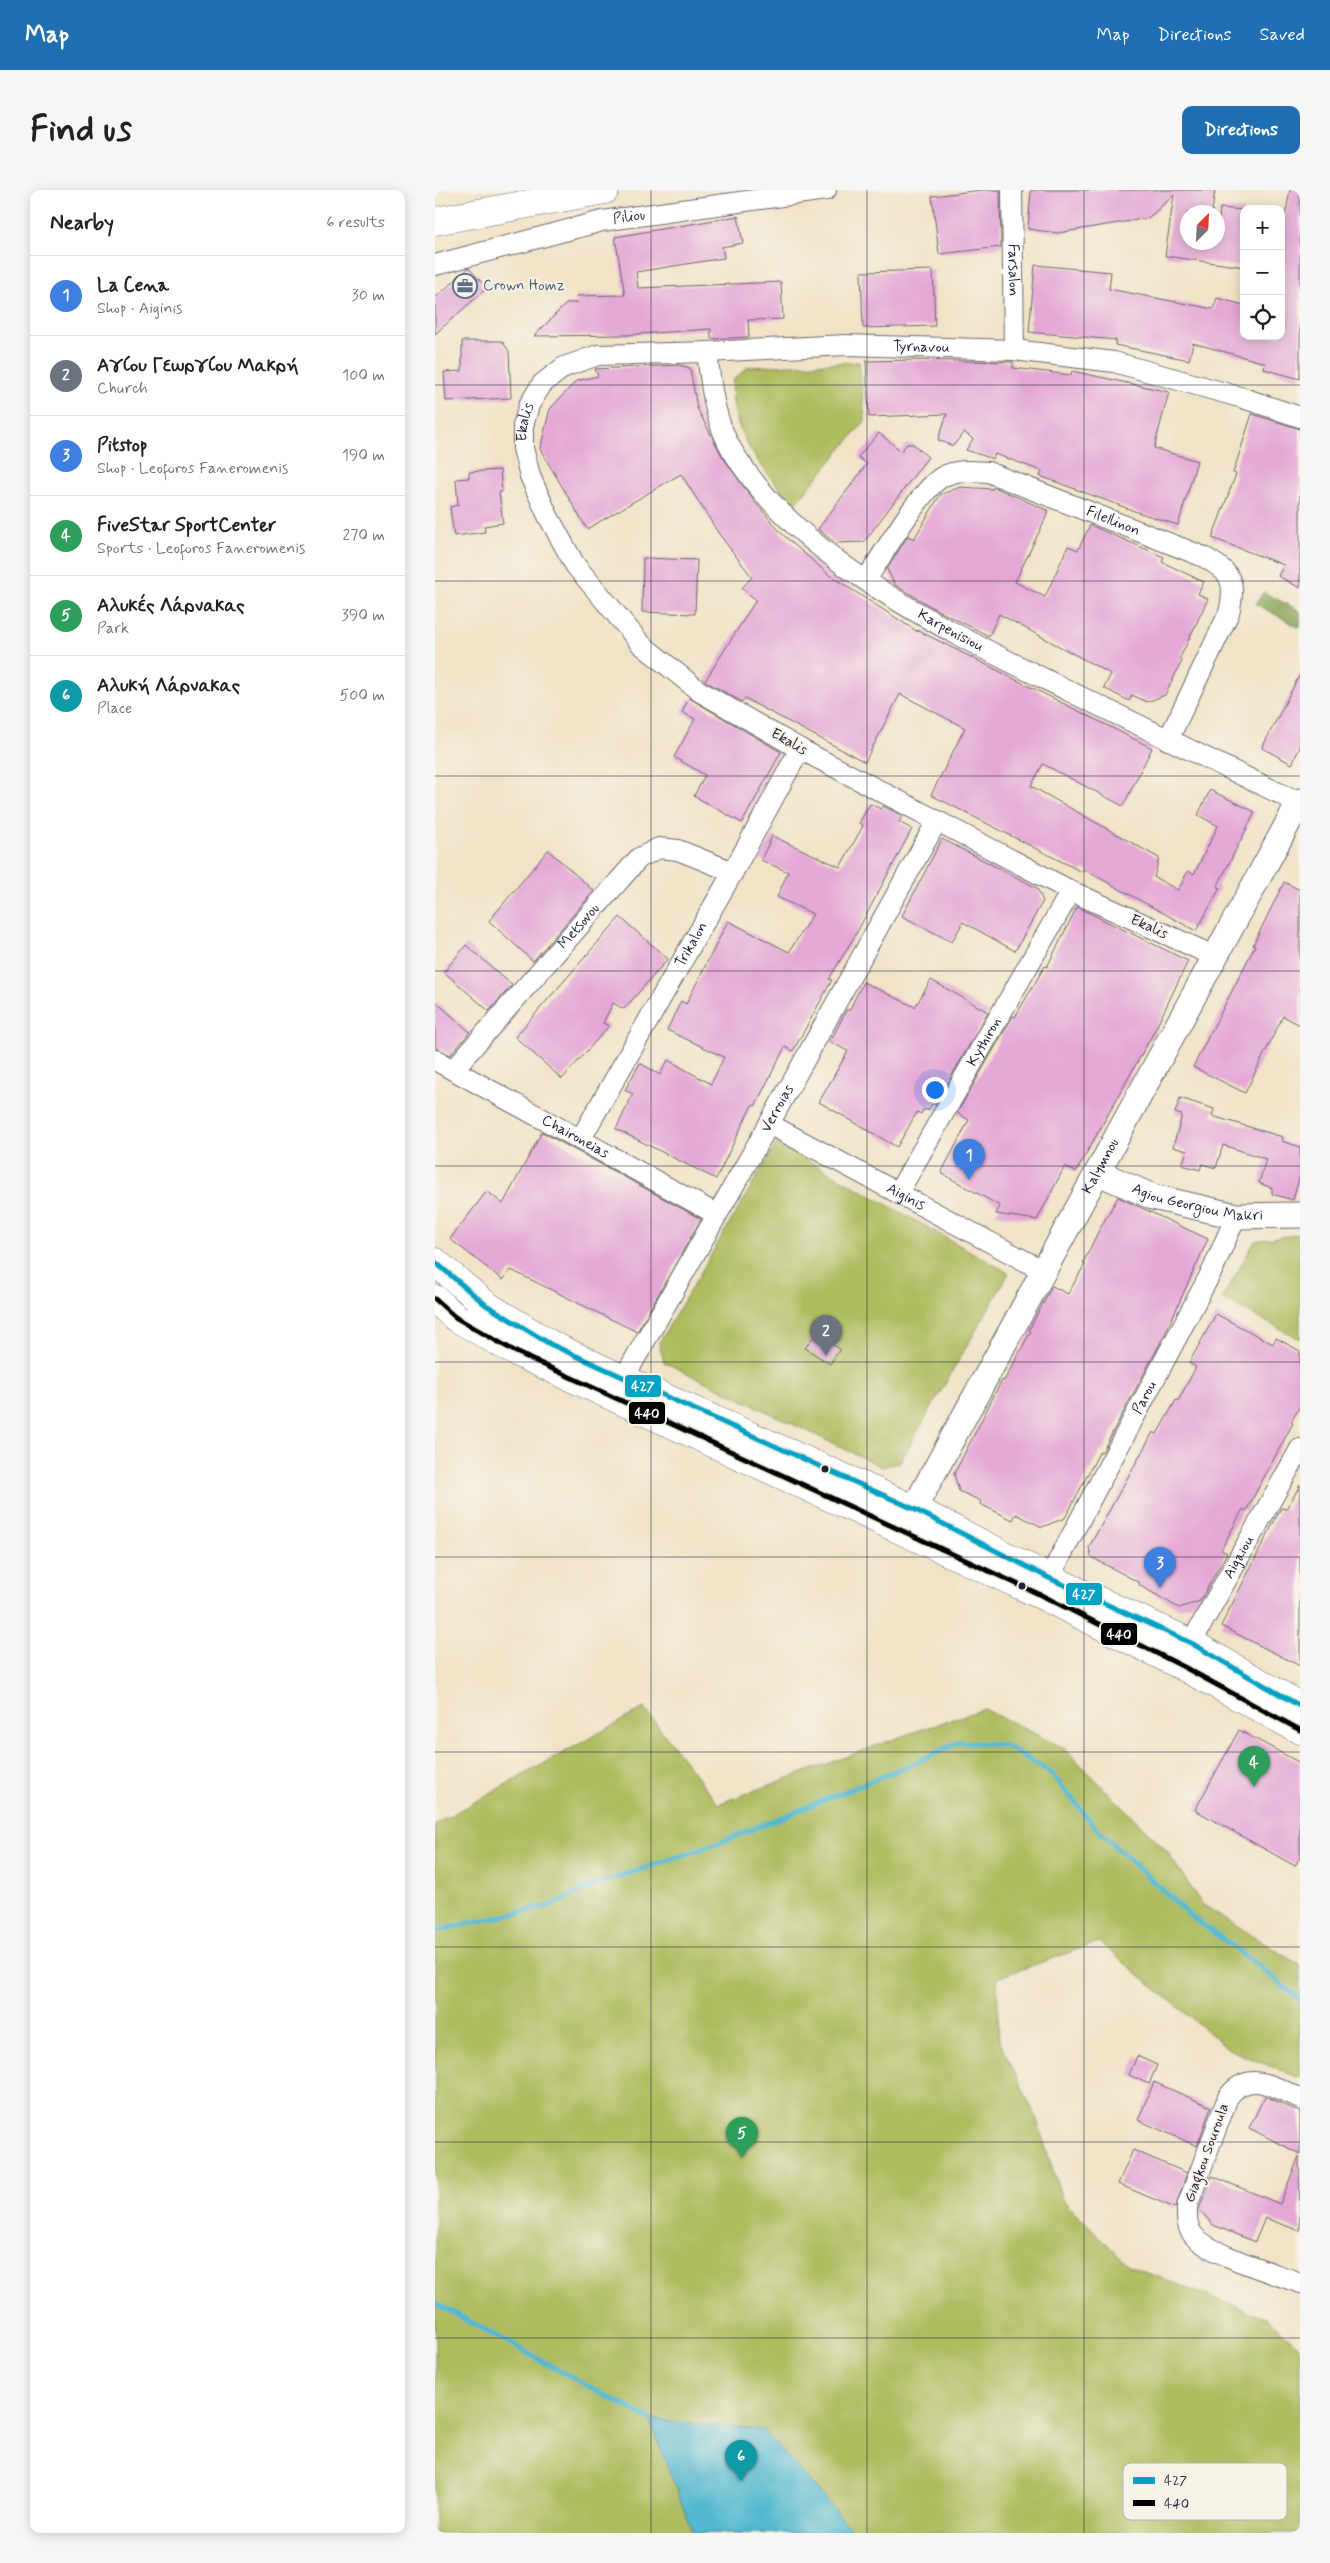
<!DOCTYPE html>
<html lang="en">
<head>
<meta charset="utf-8">
<style>
	:root { --surface:#fff; --page:#f6f6f6; --text:#202124; --muted:#757577; --line:#e0e0e0; --accent:#1f6fb2 }
	body { margin:0; font-family:Mynerve,sans-serif; background:var(--page); color:var(--text) }
	.controls { position:absolute; right:15px; top:15px; display:grid; overflow:hidden; border-radius:10px; box-shadow:0 2px 12px #0003 }
	.controls button { width:45px; height:45px; display:grid; place-items:center; padding:0; border:0; border-bottom:1px solid var(--line); background:var(--surface); color:var(--text); font:25px sans-serif }
	.compass { position:absolute; left:745px; top:15px; width:45px; height:45px; border-radius:50%; background:var(--surface); box-shadow:0 2px 12px #0003; rotate:24deg }
	.you { position:absolute; left:499px; top:899px; width:18px; height:18px; margin:-12px; border:4px solid #fff; border-radius:50%; background:#1a73e8; box-shadow:0 0 0 8px #1a73e833 }
	.badge { display:grid; place-items:center; width:32px; height:32px; border-radius:50%; background:var(--accent); color:#fff; font-size:16px; font-weight:700 }
	.pin { position:absolute; translate:-50% -41px; filter:drop-shadow(0 1px 2px #0008) }
	.pin::after { content:''; position:absolute; top:26px; width:18px; height:15px; background:inherit; clip-path:polygon(0 0,100% 0,50% 100%) }
	.list { margin:0; padding:0; list-style:none }
	h2 { display:flex; justify-content:space-between; align-items:center; height:65px; margin:0; padding:0 20px; font-size:21px }
	h2 small { font-size:16px; font-weight:400; color:var(--muted) }
	.list li { display:grid; grid-template-columns:32px 1fr auto; gap:15px; align-items:center; box-sizing:border-box; height:80px; padding:0 20px; border-top:1px solid var(--line) }
	.list b { display:block; font-size:19px; white-space:nowrap }
	.list p { margin:0; font-size:16px; white-space:nowrap; color:var(--muted) }
	.list em { font-size:16px; font-style:normal; color:var(--muted) }
	.icon { flex:none; width:28px; height:28px; fill:none; stroke:currentColor; stroke-width:2; stroke-linecap:round; stroke-linejoin:round }
	.map { position:relative; flex:none; width:865px; height:2343px; overflow:hidden; border-radius:10px }
	header { display:flex; align-items:center; gap:30px; box-sizing:border-box; height:70px; padding:0 25px; background:var(--accent); color:#fff }
	header strong { font-size:24px }
	nav { display:flex; gap:28px; margin-inline-start:auto; font-size:18px }
	.intro { display:flex; align-items:center; justify-content:space-between; box-sizing:border-box; height:120px; padding:0 30px }
	h1 { margin:0; font-size:35px }
	.button { padding:12px 22px; border-radius:10px; background:var(--accent); color:#fff; font-size:18px; font-weight:700 }
	main { display:flex; gap:30px; padding:0 30px }
	aside { flex:1; background:var(--surface); border-radius:10px; box-shadow:0 2px 12px #0003 }
	.map>svg:first-child { display:block }
	.green { fill:#afbc5f; stroke:#686f4d }
	.forest { fill:#8ba456; stroke:#566348 }
	.water { fill:#51b8cf; stroke:#3a6d85 }
	.lines { fill:none; stroke-linecap:round; stroke-linejoin:round }
	.stream { stroke:#51b8cf; stroke-width:5.5 }
	.building { fill:#e4a7d6 }
	.minor-casing { stroke:#6a666c; stroke-width:22 }
	.tertiary-casing { stroke:#6a666c; stroke-width:27 }
	.secondary-casing { stroke:#6a666c; stroke-width:29 }
	.primary-casing { stroke:#6a666c; stroke-width:29 }
	.minor { stroke:#fff; stroke-width:20 }
	.tertiary { stroke:#fff; stroke-width:25 }
	.secondary { stroke:#fff; stroke-width:28 }
	.primary { stroke:#fff; stroke-width:28 }
	.bus-1-casing { stroke:#f7f3e8; stroke-width:9 }
	.bus-2-casing { stroke:#f7f3e8; stroke-width:9 }
	.bus-1 { stroke:#02a2c7; stroke-width:5 }
	.bus-2 { stroke:#000; stroke-width:5 }
	.grid { fill:none; stroke:#22223b; stroke-width:1; stroke-opacity:0.55 }
	.bus-dot { fill:#22223b; stroke:#f7f3e8; stroke-width:2 }
	.labels { text-anchor:middle; dominant-baseline:central; stroke-width:4; stroke-linejoin:round; paint-order:stroke }
	.street-label { font-size:15px; fill:#22223b; stroke:#f7f3e8 }
	.service-label { font-size:15px; fill:#4e5e75; stroke:#f7f3e8; text-anchor:start }
	.key { fill:#f7f3e8; stroke:#b7b4b4; stroke-width:1 }
	.key-label { font-size:14px; fill:#22223b }
	.line-badge { stroke:#f7f3e8; stroke-width:2 }
	.badge-label { font-size:14px; text-anchor:middle; font-weight:bold; fill:#fff }
</style>
</head>
<body>
<header>
<strong>Map</strong>
<nav><a>Map</a><a>Directions</a><a>Saved</a></nav>
</header>
<div class="intro"><h1>Find us</h1><a class="button">Directions</a></div>
<main>
<aside>
<h2>Nearby<small>6 results</small></h2>
<ul class="list">
<li><span class="badge" style="background:#3f7fe0">1</span><div><b>La Cena</b><p>Shop · Aiginis</p></div><em>30 m</em></li>
<li><span class="badge" style="background:#6b7280">2</span><div><b>Αγίου Γεωργίου Μακρή</b><p>Church</p></div><em>100 m</em></li>
<li><span class="badge" style="background:#3f7fe0">3</span><div><b>Pitstop</b><p>Shop · Leoforos Faneromenis</p></div><em>190 m</em></li>
<li><span class="badge" style="background:#2e9e5b">4</span><div><b>FiveStar SportCenter</b><p>Sports · Leoforos Faneromenis</p></div><em>270 m</em></li>
<li><span class="badge" style="background:#2e9e5b">5</span><div><b>Αλυκές Λάρνακας</b><p>Park</p></div><em>390 m</em></li>
<li><span class="badge" style="background:#0f9aa8">6</span><div><b>Αλυκή Λάρνακας</b><p>Place</p></div><em>500 m</em></li>
</ul>
</aside>
<div class="map">
<svg width="865" height="2343" viewBox="0 0 865 2343">
	<rect width="100%" height="100%" fill="#f7f3e8"/>
	<filter id="ink" filterUnits="userSpaceOnUse"><feTurbulence type="fractalNoise" baseFrequency=".02" numOctaves="2"/><feDisplacementMap in="SourceGraphic" scale="10" xChannelSelector="R" yChannelSelector="G"/><feConvolveMatrix kernelMatrix="1 2 1 2 8 2 1 2 1" color-interpolation-filters="sRGB"/></filter>
	<filter id="wash" filterUnits="userSpaceOnUse"><feTurbulence type="fractalNoise" baseFrequency=".0096" numOctaves="4" result="noise"/><feDisplacementMap in="SourceGraphic" scale="20" xChannelSelector="R" yChannelSelector="G"/><feGaussianBlur stdDeviation="1.12" result="paint"/><feColorMatrix in="noise" values="0 0 0 0 0 0 0 0 0 0 0 0 0 0 0 0 0 1.4 0 .05"/><feComposite in="paint" operator="in"/></filter>
	<g filter="url(#wash)">
		<rect width="100%" height="100%" fill="#f1e3c7"/>
		<!-- green -->
		<path class="green" d="M424 172 430 231 359 315C328 279 292 241 298 190L313 177Z
			M342 953 574 1083 465 1272 447 1277 229 1172 224 1153Z
			M865 1044V1149L787 1109 820 1051Z
			M209 1518 283 1614 476 1543 549 1519 629 1558 737 1666 736 1668 767 1714 865 1775V1888L795 1860 664 1752 562 1788 564 1850 601 1927 627 2009 694 2076 831 2128 863 2155 865 2161V2343H0V1634Z"/>
		<!-- forest -->
		<path class="forest" d="M828 402 865 421V438L821 414Z"/>
		<!-- water -->
		<path class="water" d="M214 2229 328 2240 421 2343H258Z"/>
		<g class="lines">
			<!-- stream -->
			<path class="stream" d="M0 1741 115 1716 160 1695 281 1654 478 1574 524 1552 569 1555 615 1582 662 1639 753 1724 823 1775 865 1810
				M0 2113 214 2229"/>
		</g>
		<g id="blocks">
			<!-- building -->
			<path class="building" d="M547 0H565L566 57 504 64 497 6Z
				M596 0H780L777 22H752V52H782L785 18 809 20V77L730 66 739 5 713 28 623 43 593 39Z
				M855 0H865V189L829 179 830 173 758 153 754 170 680 155 681 150 594 142 600 75 676 82 674 99 778 119 782 108 809 115V146H846V48Z
				M303 26 308 53 287 57 289 68 201 82 203 98 346 92 348 129 313 130 314 147 276 149V139L191 145 99 146 132 113H142L141 106 190 105 180 47Z
				M34 78 52 98 0 144V108Z
				M498 80 500 136 428 138 426 82Z
				M27 151H67L74 161 76 208 11 211 9 182 27 181Z
				M477 170 578 172V178L636 185 637 181 734 202 719 258 762 271 743 335 705 323 605 286 607 281 560 264 558 269 531 260 538 249 529 242 518 256 503 250 512 224 434 227 431 171Z
				M244 175 255 178 262 218 287 266 319 311 347 344 394 385 483 442 482 440 717 558 688 616 608 574 596 596 724 668 719 687 743 700 753 681 759 684 783 636 763 625 775 600 820 622 782 697 785 698 761 741 648 679 647 682 496 605 530 538 465 504 430 572 320 514 310 508 307 512 270 491 321 410 307 398 317 387 284 344 246 284 152 339 105 259 115 219 141 191 163 186 160 179Z
				M817 224 865 239V398L843 386 849 375 777 348 801 284 798 283Z
				M444 243 466 261 472 254H478L493 267 429 352 400 353 383 339 432 274 423 267Z
				M65 280 67 302H64L68 333 49 336 50 342 19 346 15 317 23 315 21 289 34 288V282Z
				M525 297 558 299 559 297 614 321 580 392 610 407 633 356 643 360 655 335 729 367 727 372 769 392 763 404 773 409 744 470 747 471 730 505 712 512 697 505 694 511 669 498 676 484 564 424 554 446 502 420 460 395 452 379 473 346 479 349 505 305Z
				M208 368 262 370 260 424 207 422Z
				M865 484V557L857 574 827 558Z
				M254 508 346 562 307 633 259 606 270 585 239 567 260 529 247 522Z
				M435 614 446 619 448 616 468 626 464 632 477 639 422 742 394 789 397 790 358 861 350 857 320 916 317 915 281 989 181 939 198 904 190 900 205 873 225 885 233 870 276 894 289 867 232 840 246 811 251 814 293 731 354 762 378 724 342 707 353 682 326 670 337 646 405 677 428 636 424 633Z
				M507 649 602 698 608 711 580 761 528 732 517 752 467 726Z
				M113 660 159 701 98 771 54 731Z
				M849 692 865 700V835L848 826 810 903 758 877 820 756 818 755Z
				M642 717 753 771 720 840 641 982 630 976 602 1030 561 1024 565 1016 506 983 534 930 522 923 578 826 580 827 610 776 612 777Z
				M185 727 233 769 189 819 178 813 168 833 174 836 127 889 80 847Z
				M31 755 77 795 54 821 9 782Z
				M496 790 553 822 500 915 497 914 493 920H488L486 924 482 922 462 957 384 912 413 861 395 852 412 819 414 821 428 792 480 817Z
				M0 811 35 842 15 865 0 857Z
				M745 908 779 919 777 926 848 947 847 951 865 957V985L858 1010 837 1004V998L824 993 831 969 788 955 781 978 767 974 765 980 747 975 752 961 738 957 747 925 740 923Z
				M107 942 266 1029 202 1142 76 1080 68 1090 15 1049 52 1001 68 1014Z
				M683 1007 773 1049 729 1146 667 1262 665 1261 630 1328 607 1337 581 1324 578 1330 545 1314 546 1311 524 1301 519 1284 567 1190 569 1191 596 1141 594 1140 617 1096 633 1104 650 1074 648 1073 664 1040Z
				M781 1124 838 1154 841 1148 865 1161V1216L856 1232 858 1233 811 1321 808 1319 786 1360 792 1363 765 1411 744 1418 704 1395 705 1393 656 1367 654 1357 718 1242 722 1244 741 1210 743 1211 761 1177 754 1173Z
				M380 1144 405 1159 395 1174 370 1158Z
				M865 1295V1476L786 1436 846 1318 852 1319Z
				M804 1540 865 1573V1667L860 1676 760 1620Z
				M702 1866 722 1875 714 1894 694 1885Z
				M719 1892 776 1917 762 1956 703 1930Z
				M830 1906 865 1922V1964L814 1938Z
				M698 1960 752 1983 740 2018 683 1994Z
				M864 1966 865 2041 830 2028 820 2052 778 2035 764 2019 777 1986 845 2014Z"/>
		</g>
	</g>
	<g filter="url(#ink)">
		<use href="#blocks" fill-opacity="0" stroke="#6a666c" stroke-width="1"/>
		<g class="lines">
			<defs>
				<g id="minor">
					<path id="s1" d="M577 0 579 160"/>
					<path id="s2" d="M0 75 167 31 391 0"/>
					<path id="s3" d="M272 162C276 196 279 230 297 260 365 374 521 445 636 502 712 539 788 576 864 613"/>
					<path id="s4" d="M431 390C447 366 485 300 507 287 521 279 538 281 553 282L769 367C797 383 801 391 794 423L733 550"/>
					<path id="s5" d="M781 767 636 701 365 559 264 501 206 454 140 375 113 326 95 286 88 258V236L94 215 107 194 129 177 163 165 272 162 411 155 579 160 679 172 808 208 865 227"/>
					<path id="s6" d="M0 870 281 1024"/>
					<path id="s7" d="M18 880 204 668 224 658 243 660 298 682"/>
					<path id="s8" d="M334 934 607 1080"/>
					<path id="s9" d="M145 950 298 682 365 559"/>
					<path id="s10" d="M463 1003 636 701"/>
					<path id="s11" d="M182 1200 334 934 502 631"/>
					<path id="s12" d="M614 1388 778 1079 801 1026"/>
					<path id="s13" d="M752 1465 756 1453 865 1259"/>
					<path d="M865 1908C838 1897 814 1879 793 1907L752 2016C752 2027 751 2037 759 2046 776 2065 839 2083 865 2093"/>
				</g>
				<g id="tertiary">
					<path id="s14" d="M664 983 718 1007 801 1026 865 1025"/>
					<path id="s15" d="M469 1337 865 611"/>
				</g>
				<path id="secondary" d="M0 1072 51 1115 115 1154 188 1189 479 1319 614 1388 756 1453 865 1516
					M0 1109 20 1127 81 1162 606 1405 749 1477 865 1540"/>
				<path id="primary" d="M0 31 170 0"/>
			</defs>
			<!-- minor casing -->
			<use href="#minor" class="minor-casing"/>
			<!-- tertiary casing -->
			<use href="#tertiary" class="tertiary-casing"/>
			<!-- secondary casing -->
			<use href="#secondary" class="secondary-casing"/>
			<!-- primary casing -->
			<use href="#primary" class="primary-casing"/>
			<!-- minor -->
			<use href="#minor" class="minor"/>
			<!-- tertiary -->
			<use href="#tertiary" class="tertiary"/>
			<!-- secondary -->
			<use href="#secondary" class="secondary"/>
			<!-- primary -->
			<use href="#primary" class="primary"/>
			<defs>
				<path id="bus-1" d="M0 1072 51 1115 115 1154 479 1319 614 1388 756 1453 865 1516"/>
				<path id="bus-2" d="M0 1109 20 1127 81 1162 606 1405 749 1477 865 1540"/>
			</defs>
			<!-- bus-1 casing -->
			<use href="#bus-1" class="bus-1-casing"/>
			<!-- bus-2 casing -->
			<use href="#bus-2" class="bus-2-casing"/>
			<!-- bus-1 -->
			<use href="#bus-1" class="bus-1"/>
			<!-- bus-2 -->
			<use href="#bus-2" class="bus-2"/>
		</g>
	</g>
	<!-- grid -->
	<path class="grid" d="M216 0V2343M432 0V2343M649 0V2343M0 195H865M0 391H865M0 586H865M0 781H865M0 976H865M0 1172H865M0 1367H865M0 1562H865M0 1757H865M0 1952H865M0 2148H865"/>
	<!-- icons -->
	<defs>
		<symbol id="office-ring" viewBox="-11 -11 22 22"><circle r="9.5" fill="#f7f3e8" stroke="#5c6f8a" stroke-width="1.5"/><path d="M-6-3h4V-5.5h4V-3h4V5H-6ZM-1-4.5V-3h2v-1.5ZM-6 0V1H6V0Z" fill="#5c6f8a"/></symbol>
	</defs>
	<g fill-rule="evenodd">
		<use href="#office-ring" x="16" y="82" width="28" height="28"/>
	</g>
	<!-- markers -->
	<g class="bus-dot">
		<circle cx="390" cy="1279" r="4.5"/>
		<circle cx="587" cy="1396" r="4.5"/>
	</g>
	<g class="labels">
		<!-- street labels -->
		<g class="street-label">
			<text stroke="none"><textPath href="#s2" startOffset="200">Piliou</textPath></text>
			<text stroke="none"><textPath href="#s1" startOffset="80">Farsalon</textPath></text>
			<text stroke="none"><textPath href="#s5" startOffset="1344">Tyrnavou</textPath></text>
			<text stroke="none"><textPath href="#s5" startOffset="914">Ekalis</textPath></text>
			<text stroke="none"><textPath href="#s4" startOffset="310">Filellinon</textPath></text>
			<text stroke="none"><textPath href="#s3" startOffset="389">Karpenisiou</textPath></text>
			<text transform="translate(354 552) rotate(29)">Ekalis</text>
			<text stroke="none"><textPath href="#s7" startOffset="191">Metsovou</textPath></text>
			<text transform="translate(714 737) rotate(24)">Ekalis</text>
			<text stroke="none"><textPath href="#s9" startOffset="225">Trikalon</textPath></text>
			<text stroke="none"><textPath href="#s10" startOffset="174">Kythiron</textPath></text>
			<text stroke="none"><textPath href="#s11" startOffset="324">Verroias</textPath></text>
			<text stroke="none"><textPath href="#s6" startOffset="160">Chaironeias</textPath></text>
			<text stroke="none"><textPath href="#s15" startOffset="411">Kalymnou</textPath></text>
			<text stroke="none"><textPath href="#s8" startOffset="155">Aiginis</textPath></text>
			<text stroke="none"><textPath href="#s14" startOffset="104">Agiou Georgiou Makri</textPath></text>
			<text stroke="none"><textPath href="#s12" startOffset="204">Parou</textPath></text>
			<text stroke="none"><textPath href="#s13" startOffset="111">Aigaiou</textPath></text>
			<text transform="translate(772 1963) rotate(-70)">Giagkou Souroula</text>
		</g>
		<!-- service labels -->
		<g class="service-label">
			<text x="48" y="96">Crown Homz</text>
		</g>
	</g>
	<!-- legend -->
	<rect x="688" y="2273" width="164" height="57" rx="8" class="key"/>
	<rect x="698" y="2287" width="22" height="7" fill="#02a2c7"/>
	<rect x="698" y="2310" width="22" height="6" fill="#000"/>
	<g class="key-label">
		<text x="729" y="2295">427</text>
		<text x="729" y="2318">440</text>
	</g>
	<g class="line-badge">
		<rect x="189" y="1184" width="38" height="24" rx="5" fill="#02a2c7"/>
		<rect x="193" y="1211" width="38" height="24" rx="5" fill="#000"/>
		<rect x="630" y="1392" width="38" height="24" rx="5" fill="#02a2c7"/>
		<rect x="665" y="1432" width="38" height="24" rx="5" fill="#000"/>
	</g>
	<g class="badge-label">
		<text x="208" y="1201">427</text>
		<text x="212" y="1228">440</text>
		<text x="649" y="1409">427</text>
		<text x="684" y="1449">440</text>
	</g>
</svg>
<div class="controls">
<button>+</button>
<button>−</button>
<button><svg class="icon" aria-label="locate" viewBox="0 0 24 24"><circle cx="12" cy="12" r="6"/><path d="M12 2v4M12 18v4M2 12h4M18 12h4"/></svg></button>
</div>
<svg class="compass" viewBox="-18 -18 36 36"><path d="M0-13l5 13h-10z" fill="#e53935"/><path d="M0 13l5-13h-10z" fill="#757577"/></svg>
<div class="you"></div>
<div class="pin badge" style="left:534px;top:990px;background:#3f7fe0">1</div>
<div class="pin badge" style="left:391px;top:1166px;background:#6b7280">2</div>
<div class="pin badge" style="left:725px;top:1398px;background:#3f7fe0">3</div>
<div class="pin badge" style="left:819px;top:1597px;background:#2e9e5b">4</div>
<div class="pin badge" style="left:307px;top:1968px;background:#2e9e5b">5</div>
<div class="pin badge" style="left:306px;top:2291px;background:#0f9aa8">6</div>
</div>
</main>
</body>
</html>
